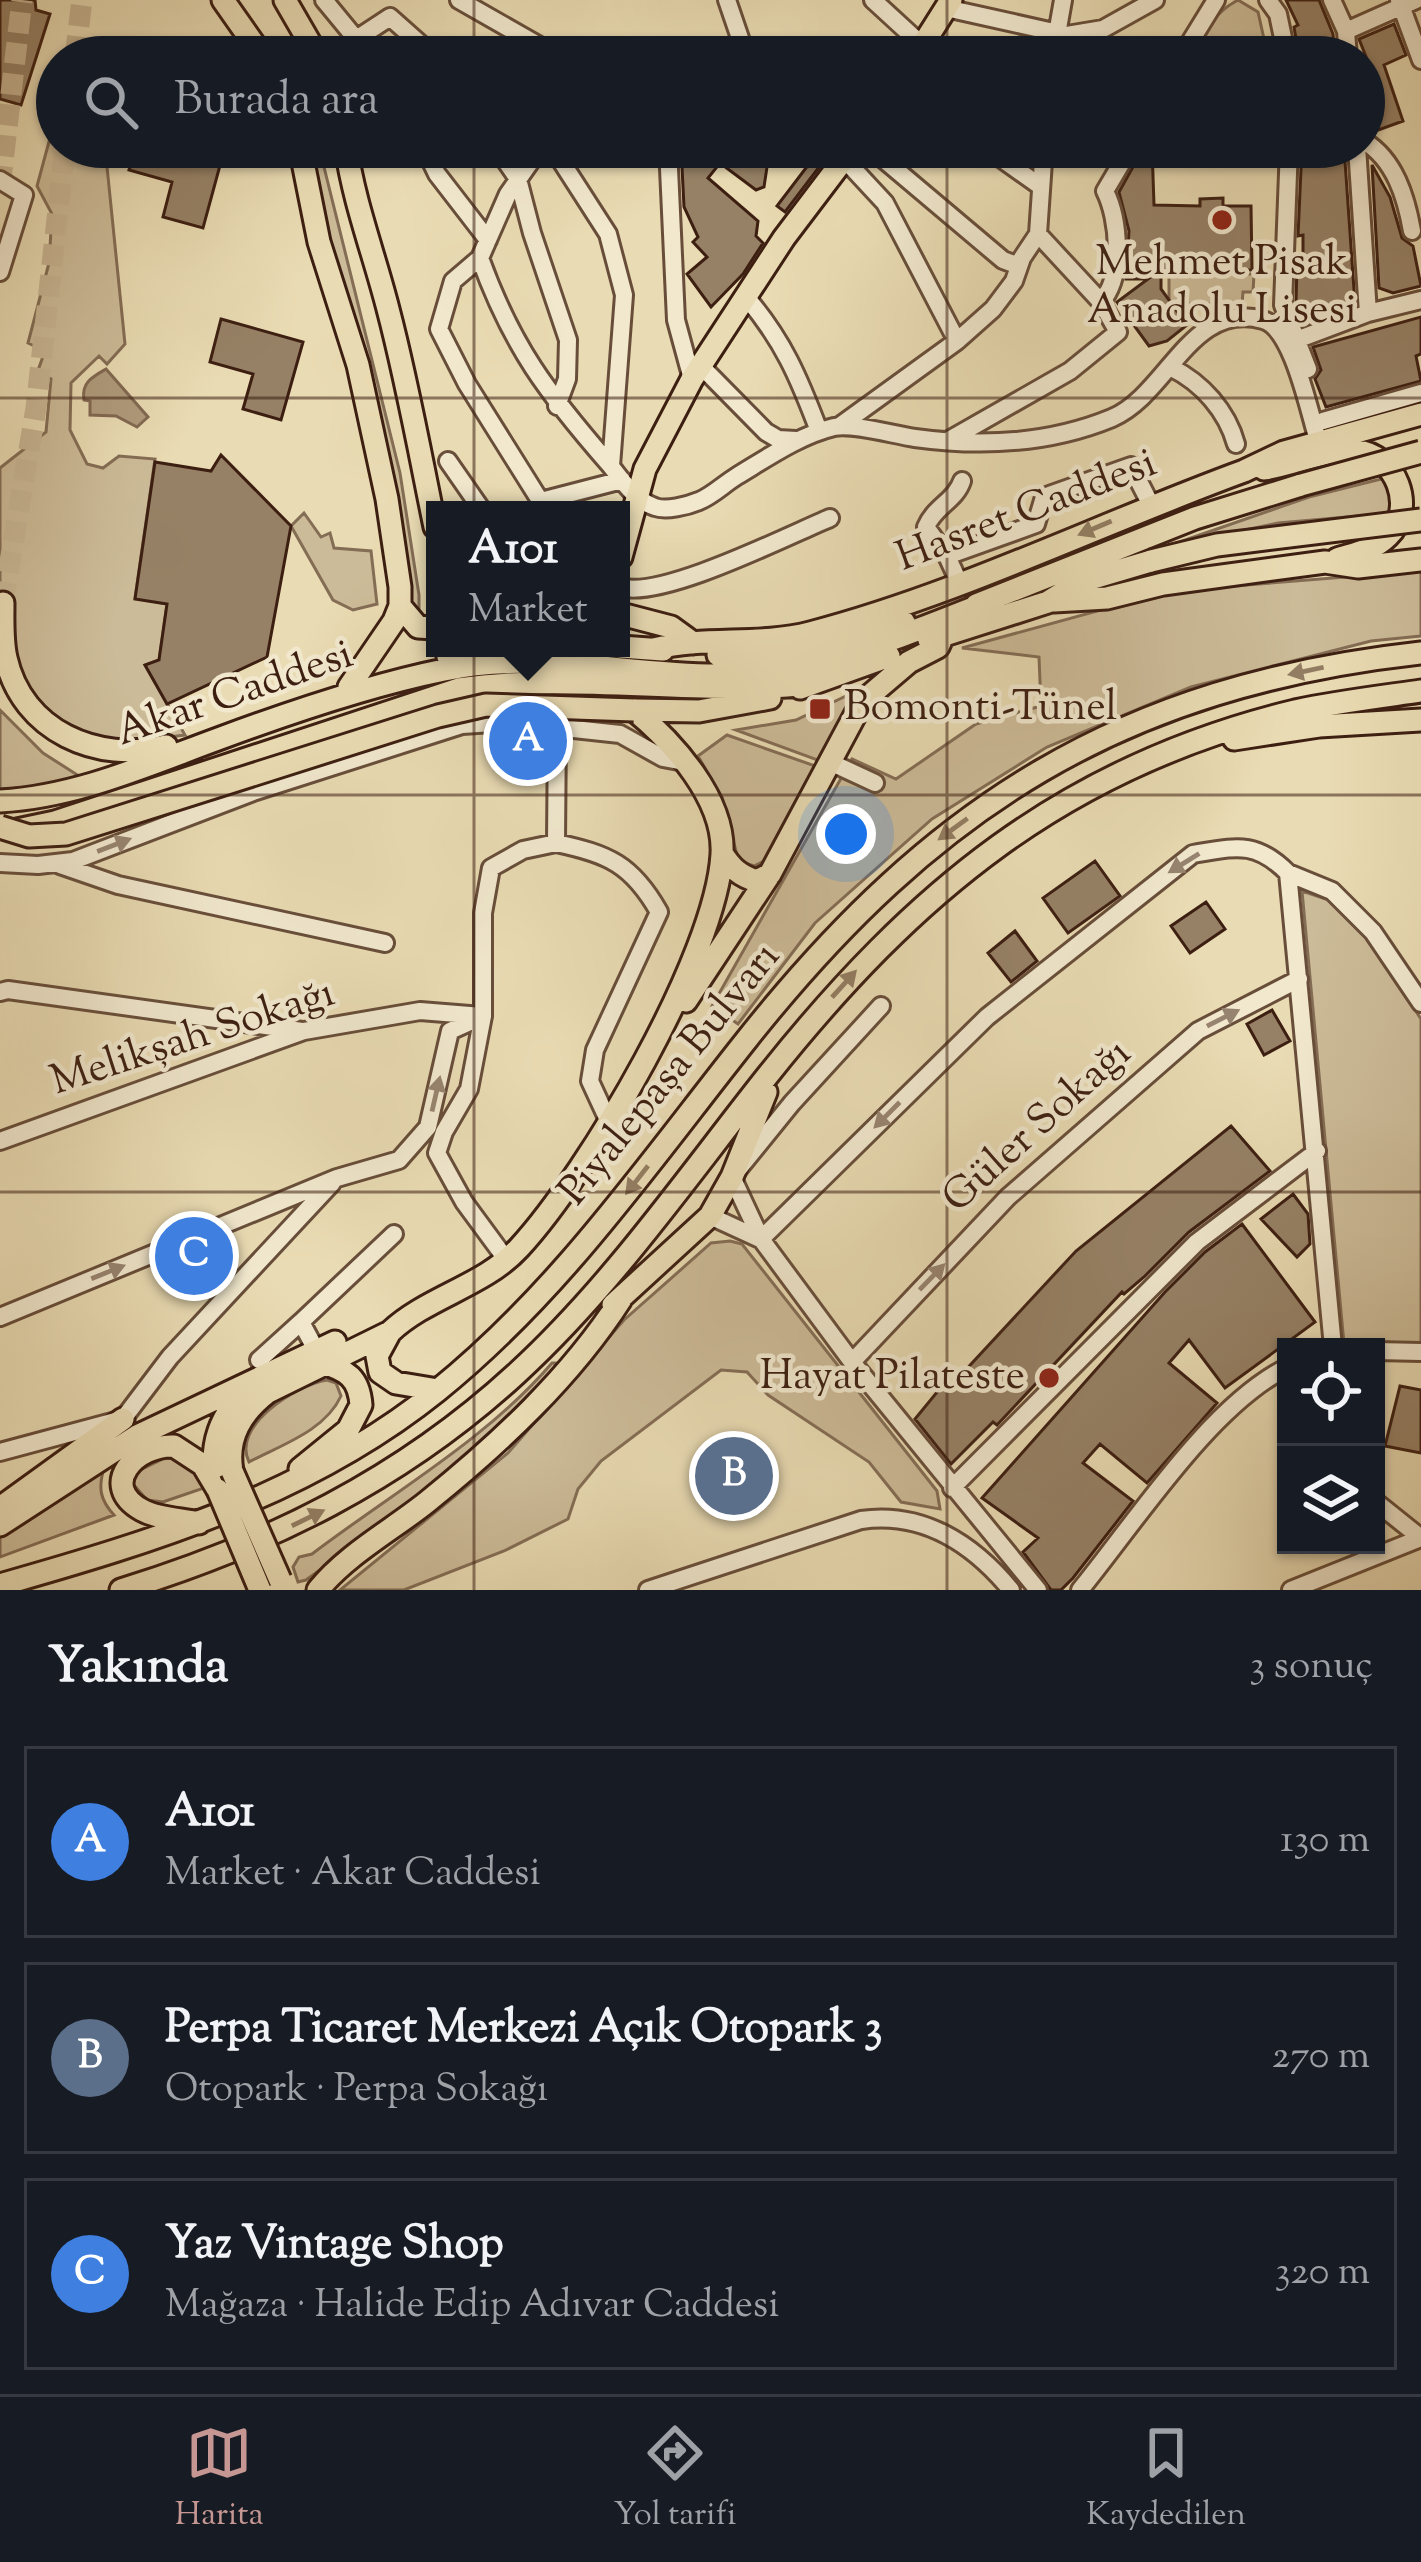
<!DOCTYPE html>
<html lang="tr">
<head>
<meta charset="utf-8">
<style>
	:root { --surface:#171b24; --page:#242831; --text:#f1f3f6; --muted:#9ea1a6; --line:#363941; --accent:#c59692 }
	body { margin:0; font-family:"Sorts Mill Goudy",serif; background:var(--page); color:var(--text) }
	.controls { position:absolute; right:36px; bottom:36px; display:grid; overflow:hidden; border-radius:0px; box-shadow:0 3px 9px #0004 }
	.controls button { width:108px; height:108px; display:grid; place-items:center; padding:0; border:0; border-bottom:3px solid var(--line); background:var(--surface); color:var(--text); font:60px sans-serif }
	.you { position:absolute; left:846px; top:834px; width:42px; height:42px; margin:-30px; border:9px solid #fff; border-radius:50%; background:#1a73e8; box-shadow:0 0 0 18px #1a73e833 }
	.badge { display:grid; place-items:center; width:78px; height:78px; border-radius:50%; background:var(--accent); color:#fff; font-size:39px; font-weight:700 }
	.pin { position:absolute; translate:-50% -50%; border:6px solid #fff; box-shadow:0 3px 12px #0006 }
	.popup { position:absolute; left:426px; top:501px; width:204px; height:156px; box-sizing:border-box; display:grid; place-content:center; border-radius:0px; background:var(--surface); filter:drop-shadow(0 3px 9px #0005); font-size:39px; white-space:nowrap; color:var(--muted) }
	.popup b { font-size:45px; color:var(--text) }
	.popup::after { content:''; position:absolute; left:50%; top:100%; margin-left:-24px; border:24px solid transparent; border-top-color:var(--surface) }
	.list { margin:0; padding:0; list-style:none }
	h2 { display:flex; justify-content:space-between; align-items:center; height:156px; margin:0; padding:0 48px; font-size:51px }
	h2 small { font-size:39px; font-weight:400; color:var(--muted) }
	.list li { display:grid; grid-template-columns:78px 1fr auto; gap:36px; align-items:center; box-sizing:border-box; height:192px; margin:0 24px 24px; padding:0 24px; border:3px solid var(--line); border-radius:0px }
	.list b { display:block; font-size:45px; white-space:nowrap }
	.list p { margin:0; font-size:39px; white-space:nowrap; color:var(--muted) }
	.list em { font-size:39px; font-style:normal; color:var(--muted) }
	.icon { flex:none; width:66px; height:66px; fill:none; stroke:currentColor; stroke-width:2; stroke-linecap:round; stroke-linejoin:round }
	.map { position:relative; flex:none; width:1421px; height:1590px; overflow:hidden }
	.search { position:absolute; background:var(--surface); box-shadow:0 3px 9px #0004; left:36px; right:36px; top:36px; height:132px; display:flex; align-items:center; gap:30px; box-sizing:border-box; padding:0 42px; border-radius:66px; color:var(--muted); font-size:45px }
	.sheet { height:804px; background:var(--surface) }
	nav { display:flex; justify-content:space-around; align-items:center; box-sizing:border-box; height:168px; border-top:3px solid var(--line); background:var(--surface); font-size:33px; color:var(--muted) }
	nav a { display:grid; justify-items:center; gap:6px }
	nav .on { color:var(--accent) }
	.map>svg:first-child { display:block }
	.green { fill:#ccbb98; stroke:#846d55; stroke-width:3 }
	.water { fill:#af9b7c; stroke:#816952; stroke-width:3 }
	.building { fill:#968166; stroke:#3d1f12; stroke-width:3 }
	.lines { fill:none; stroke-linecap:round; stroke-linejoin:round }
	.major-tunnel { stroke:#c7b593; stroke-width:21; stroke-dasharray:21 10; stroke-linecap:butt }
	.minor-casing { stroke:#684e3a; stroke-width:22 }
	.major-casing { stroke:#3d1f12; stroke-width:27 }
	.minor { stroke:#f1e8ce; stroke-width:16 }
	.major { stroke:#e9dbb3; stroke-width:21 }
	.major-bridge-casing { stroke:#3d1f12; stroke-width:27; stroke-linecap:butt }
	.major-bridge { stroke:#e9dbb3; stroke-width:21 }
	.oneway { fill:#937d62 }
	.oneway2 { fill:#978470 }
	.grid { fill:none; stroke:#3d1f12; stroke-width:3; stroke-opacity:0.55 }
	.poi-dot { fill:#8f2418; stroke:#f1e8ce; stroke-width:4.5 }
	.labels { text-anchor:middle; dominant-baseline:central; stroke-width:9; stroke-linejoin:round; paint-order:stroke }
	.poi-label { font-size:42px; fill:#3d1f12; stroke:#f1e8ce }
	.street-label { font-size:42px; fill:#3d1f12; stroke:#f1e8ce }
</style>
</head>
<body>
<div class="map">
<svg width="1421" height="1590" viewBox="0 0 1421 1590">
	<rect width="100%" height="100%" fill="#e9dbb3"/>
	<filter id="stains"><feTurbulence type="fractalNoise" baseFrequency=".00167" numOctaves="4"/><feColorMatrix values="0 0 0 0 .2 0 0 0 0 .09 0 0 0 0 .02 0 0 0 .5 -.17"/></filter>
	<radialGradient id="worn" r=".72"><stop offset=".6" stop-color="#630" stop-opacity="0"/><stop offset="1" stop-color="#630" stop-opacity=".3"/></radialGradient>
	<!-- green -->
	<path class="green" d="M1238 0 1258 12 1268 57H1191C1198 35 1217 11 1238 0Z
		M57 112V147H105L125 344 107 364 99 356 71 383 70 430 87 464 103 468 119 456 155 459 135 598 167 604 159 660 145 665 185 735 99 746 27 703 0 615V468L46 432 51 379 37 373 45 351 28 343 49 263 52 214 37 186Z
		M293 147H319L400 473 419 595V608L411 614 393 596 346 331Z
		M1169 273 1254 274 1253 292H1243L1242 304H1169Z
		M1385 478 1393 513 1278 523 1165 547 1309 497Z
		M304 513 321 537 330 533 334 548 371 551 377 604 353 610 333 600 291 526Z
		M1421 571V636L1371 641 1191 687 1047 747 932 819 815 923 738 1024 712 1006 852 759 896 779 976 724 1041 706 1039 657 962 648 1170 591Z
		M848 695 850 701 820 761 736 730 796 720Z
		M0 710 43 753 93 785 0 789Z
		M727 735 818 767 764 861 754 866 742 862 737 855 722 797 698 756Z
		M1302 891 1329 900 1365 933 1421 1019V1345L1344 1344Z
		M730 1241 742 1244 937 1491 940 1509 901 1502 869 1462 768 1395 747 1372 721 1370 601 1461 578 1489 568 1519 504 1551 404 1590H340L508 1453 624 1320 711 1243Z
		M552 1363H555V1369C480 1449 395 1516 306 1580L298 1582 293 1567 299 1557 312 1554C392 1493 486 1440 552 1363Z
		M327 1380 336 1383 341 1396C325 1431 281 1445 249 1462 231 1426 296 1385 327 1380Z
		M165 1458C182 1458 200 1473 207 1487L163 1502 147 1500 133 1484 138 1471Z
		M104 1468C98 1488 100 1500 114 1515L0 1557V1536Z"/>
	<!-- water -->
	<path class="water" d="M106 369 148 417 137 427 116 416 90 415V401L84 400C81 383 92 377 106 369Z"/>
	<!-- building -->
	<path class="building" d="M0 0H35L36 10 50 14 21 105 0 99Z
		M1286 0H1319L1333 34 1335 57H1299L1294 27 1298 25Z
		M1394 24 1406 55 1384 65 1403 121 1373 132 1364 115V75L1372 72 1359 39Z
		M136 147H225L203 228 163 217 172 182 129 170Z
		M681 147H770L764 187 756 190 720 163 708 178 758 221 756 236 763 243 743 274 711 307 687 274 707 257 693 242 698 237 684 207Z
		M809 147H821L826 158 785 212 777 206 809 164 800 157Z
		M1144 147H1152L1154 205 1200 206V199L1223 198V206H1251L1252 270H1161V289L1187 325 1167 341 1149 346 1117 302 1148 279H1126L1129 231 1119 192Z
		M1302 147H1344L1355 304 1304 324 1296 303 1297 264H1303V235L1298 236Z
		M1372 165 1390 197 1402 238 1413 246 1421 286 1393 293 1379 288Z
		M1421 317V354L1416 356 1421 381 1326 407 1315 379 1321 370 1313 347Z
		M221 319 303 342 281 420 243 409 253 374 210 362Z
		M221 455 291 526 267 657 167 704 145 665 159 660 167 604 135 599 155 462 211 471Z
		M1095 861 1120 896 1068 933 1043 898Z
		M1206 902 1225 929 1190 953 1171 926Z
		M1015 931 1037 961 1011 982 988 953Z
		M1272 1010 1290 1041 1264 1055 1247 1024Z
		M1231 1126 1270 1171 1189 1232 1144 1277 1124 1294 1122 1292 997 1425 993 1422 951 1464 915 1419 942 1386 947 1390 1076 1251Z
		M1293 1194 1308 1214 1310 1244 1297 1257 1261 1219Z
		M1242 1224 1315 1322 1225 1388 1189 1340 1169 1363 1217 1403 1147 1483 1100 1444 1083 1463 1133 1501 1073 1578 1061 1590H1051L1023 1552 1038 1538 982 1498 1165 1292 1205 1252Z
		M1400 1386 1421 1390V1453L1385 1446Z"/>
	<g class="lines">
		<!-- major-tunnel -->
		<path class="major-tunnel" d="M75 57 82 0
			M0 187 22 0
			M3 603 36 408 65 147"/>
		<defs>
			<path id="minor" d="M324 0 371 57
				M459 0 559 57
				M727 0 741 41 755 57
				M873 0 922 45
				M1268 0 1278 14 1287 57
				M1332 0 1346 31 1348 57
				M1399 0 1421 60
				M946 8 1067 35 1103 29 1155 0
				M1346 31 1416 0
				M358 38 390 17 435 57
				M1053 57 1063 0
				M1181 57 1216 0
				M1364 141C1395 160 1406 197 1412 231
				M424 147 437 174 488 240
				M496 147 518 179 532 233 568 340 567 379 557 406
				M541 147 508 194 480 258 453 281 439 329 467 384 546 510
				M552 147 608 234 624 295 611 466
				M668 147 676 320 692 379
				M833 147 885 203 957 341
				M869 147 1003 260 1019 266
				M985 147 1040 186
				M1289 147 1283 305 1308 369
				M1357 147 1368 313
				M0 180 24 195 0 272
				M480 258C512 347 548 394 609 464 623 481 634 500 655 507 666 511 687 506 699 501 712 496 724 484 737 476 767 458 800 435 834 427 853 423 894 435 915 438 981 447 1049 444 1112 418 1168 394 1191 300 1263 320 1293 328 1309 412 1318 440
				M746 297C783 340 799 378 819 431
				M1101 302C1124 277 1119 219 1105 191L1131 147
				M1299 339 1368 313 1421 300
				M701 366 766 432 778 439 796 440
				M1172 368C1202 383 1227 411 1236 444
				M1323 421 1421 393
				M841 425 957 341 993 309 1014 281 1022 258 1038 234 1044 147
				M949 440 1070 371 1118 332 1101 302 1038 234
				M448 461 482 510
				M541 501 622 480
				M947 556 926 527C934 507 956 500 962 481
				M959 582 947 556 1036 524 1044 497 1052 494 1131 466 1151 505
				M621 587C660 600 787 536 830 518
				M832 763 875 783
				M556 843C608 854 632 864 659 912L595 1050 590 1081 608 1120
				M0 863 38 865 73 861 253 792 462 725 509 722 620 734 663 758 684 762
				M60 865 118 885 385 943
				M1288 873 1332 891 1373 932 1421 1003
				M0 992 8 990 302 1031
				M881 1006 792 1103 732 1177 761 1239 852 1362 1038 1590
				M0 1141 304 1031 420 1011 482 1016
				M710 1216 760 1239
				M761 1239 987 1017 1193 854C1236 847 1255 840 1288 873L1333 1347
				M506 1259 464 1202 437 1153 444 1132 469 1089 483 1016V913L491 868 523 850 556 843 557 726
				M0 1317 337 1178 399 1160 428 1127 450 1031 483 1016
				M316 1350 301 1322 394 1234
				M1376 1351 1421 1352
				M259 1360 301 1322
				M852 1362 1008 1197 1198 1031 1299 979
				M0 1452 123 1419 170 1357 332 1183
				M952 1488 1197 1242 1317 1151
				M1376 1502 1421 1538
				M648 1590 861 1520C923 1511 973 1544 1011 1590
				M1080 1590C1135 1523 1209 1407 1286 1368
				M1291 1590 1421 1538"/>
			<path id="major" d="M223 0 263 57
				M285 0 318 57
				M915 57 951 0
				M300 147 319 242 358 365 387 499 400 587V606L394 621 349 687
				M346 147C354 203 374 254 388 309 407 381 420 454 435 527
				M1264 469C1294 464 1326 449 1356 451 1396 454 1417 508 1388 536 1374 550 1356 553 1337 559
				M621 557 645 469 692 379 784 238 853 147
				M1054 601 1107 598 1163 584 1325 562 1358 567 1421 560
				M3 603C3 621 2 641 6 658 22 731 98 764 166 746
				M976 605 1195 518 1301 485
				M400 606 418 627 435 628
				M621 614 671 627 693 643
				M929 640 1048 602 1080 582 1151 561
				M621 647 663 650
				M654 649C705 636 759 646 810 633 959 594 1099 524 1244 471L1284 452 1421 414
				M718 655C785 659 841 640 904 622
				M448 657 483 648
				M800 688 889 656
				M635 710 699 711 770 698
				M1234 739 1319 726 1421 720
				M0 801C76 797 147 765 218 739 288 713 370 685 444 670 532 650 626 675 716 675 813 675 897 638 986 603
				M17 830 55 822 459 689C575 672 693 696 810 684
				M722 853C731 868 740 876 757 881L770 874
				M686 1001 770 874 862 702 909 662 938 647 943 636
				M613 1305 710 1216 732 1177 766 1092
				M390 1332 377 1356 380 1372 396 1383 438 1390
				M300 1469 348 1430 361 1405C359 1378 347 1370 322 1363L320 1358
				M232 1471C226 1437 242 1412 268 1392L390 1332C427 1297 484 1286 519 1248 589 1172 716 957 722 854 725 799 673 742 634 710
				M216 1484C209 1444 220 1415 248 1388
				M0 1508 123 1419
				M199 1523C181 1519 158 1519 142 1510 97 1485 137 1444 174 1446L203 1465 218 1490
				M0 1525 137 1436 335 1342
				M0 1585C155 1541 309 1494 437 1391 561 1291 650 1161 748 1038 933 805 1122 686 1421 653
				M121 1590C268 1545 402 1479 516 1374 612 1286 687 1177 768 1075 913 893 1063 767 1295 711 1337 702 1379 697 1421 691
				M318 1590C346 1555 392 1530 427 1502 499 1444 571 1377 621 1299"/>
		</defs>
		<!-- minor casing -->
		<use href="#minor" class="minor-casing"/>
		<!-- major casing -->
		<use href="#major" class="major-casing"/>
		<!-- minor -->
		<use href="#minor" class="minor"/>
		<!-- major -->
		<use href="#major" class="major"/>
		<defs>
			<path id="major-bridge" d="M1301 485 1421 452
				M1151 561 1217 545 1421 520
				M0 827 29 836 66 834 438 716 486 705 634 710
				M232 1471 280 1580
				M218 1490 260 1590"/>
		</defs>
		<!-- major-bridge casing -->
		<use href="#major-bridge" class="major-bridge-casing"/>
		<!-- major-bridge -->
		<use href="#major-bridge" class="major-bridge"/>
	</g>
	<!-- one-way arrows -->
	<defs><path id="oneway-solid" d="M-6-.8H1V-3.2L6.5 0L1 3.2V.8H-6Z" transform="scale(3)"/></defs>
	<g class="oneway">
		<use href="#oneway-solid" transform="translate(1095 528) rotate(157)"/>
		<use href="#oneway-solid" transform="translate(1306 671) rotate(168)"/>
		<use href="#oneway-solid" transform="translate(953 829) rotate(144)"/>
		<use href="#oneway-solid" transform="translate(844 984) rotate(-48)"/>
		<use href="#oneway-solid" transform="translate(637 1180) rotate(128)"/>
		<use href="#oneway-solid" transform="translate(308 1518) rotate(-26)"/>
	</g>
	<g class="oneway2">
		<use href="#oneway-solid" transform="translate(114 845) rotate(-21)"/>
		<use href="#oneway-solid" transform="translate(1184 863) rotate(148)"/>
		<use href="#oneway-solid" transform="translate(1223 1018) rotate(-27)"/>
		<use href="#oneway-solid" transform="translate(436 1094) rotate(-77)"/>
		<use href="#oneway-solid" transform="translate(887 1115) rotate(135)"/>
		<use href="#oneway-solid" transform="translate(108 1272) rotate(-22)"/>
		<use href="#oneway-solid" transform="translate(932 1277) rotate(-46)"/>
	</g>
	<!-- grid -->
	<path class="grid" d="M474 0V57M947 0V57M474 147V1590M947 147V1590M0 398H1421M0 795H1421M0 1192H1421"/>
	<!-- markers -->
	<g class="poi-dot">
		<circle cx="1222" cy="220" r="12"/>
		<rect x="808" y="697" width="24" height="24" rx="6"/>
		<circle cx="1049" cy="1378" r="12"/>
	</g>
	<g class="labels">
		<!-- poi labels -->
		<g class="poi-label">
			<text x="1222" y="264">Mehmet Pisak<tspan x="1222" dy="48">Anadolu Lisesi</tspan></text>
			<text x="844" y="709" text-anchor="start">Bomonti-Tünel</text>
			<text x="1025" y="1378" text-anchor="end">Hayat Pilateste</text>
		</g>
		<!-- street labels -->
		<g class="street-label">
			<text transform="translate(1027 512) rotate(-21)">Hasret Caddesi</text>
			<text transform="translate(235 695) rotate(-19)">Akar Caddesi</text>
			<text transform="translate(193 1039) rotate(-18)">Melikşah Sokağı</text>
			<text transform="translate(671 1075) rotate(-51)">Piyalepaşa Bulvarı</text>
			<text transform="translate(1038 1127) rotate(-42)">Güler Sokağı</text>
		</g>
	</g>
	<rect width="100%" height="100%" filter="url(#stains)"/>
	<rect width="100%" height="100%" fill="url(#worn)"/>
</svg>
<div class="controls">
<button><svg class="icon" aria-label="locate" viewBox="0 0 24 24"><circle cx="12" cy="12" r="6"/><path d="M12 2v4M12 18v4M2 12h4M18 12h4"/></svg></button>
<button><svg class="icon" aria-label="layers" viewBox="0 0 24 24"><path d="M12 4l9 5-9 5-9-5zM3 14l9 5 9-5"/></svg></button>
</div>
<div class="you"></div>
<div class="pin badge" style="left:528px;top:741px;background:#3f7fe0">A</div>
<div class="popup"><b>A101</b>Market</div>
<div class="pin badge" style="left:734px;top:1476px;background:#5c6f8a">B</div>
<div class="pin badge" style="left:194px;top:1256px;background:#3f7fe0">C</div>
<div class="search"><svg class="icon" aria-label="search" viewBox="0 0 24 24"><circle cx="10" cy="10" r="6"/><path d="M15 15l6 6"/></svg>Burada ara</div>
</div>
<section class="sheet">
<h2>Yakında<small>3 sonuç</small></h2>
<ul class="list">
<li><span class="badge" style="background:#3f7fe0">A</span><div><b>A101</b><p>Market · Akar Caddesi</p></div><em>130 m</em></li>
<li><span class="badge" style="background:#5c6f8a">B</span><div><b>Perpa Ticaret Merkezi Açık Otopark 3</b><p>Otopark · Perpa Sokağı</p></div><em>270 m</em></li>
<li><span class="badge" style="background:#3f7fe0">C</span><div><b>Yaz Vintage Shop</b><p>Mağaza · Halide Edip Adıvar Caddesi</p></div><em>320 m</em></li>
</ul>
</section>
<nav>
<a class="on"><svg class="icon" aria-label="map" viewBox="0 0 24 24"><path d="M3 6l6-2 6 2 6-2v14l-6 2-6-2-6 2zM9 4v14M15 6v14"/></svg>Harita</a>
<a><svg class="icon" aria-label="directions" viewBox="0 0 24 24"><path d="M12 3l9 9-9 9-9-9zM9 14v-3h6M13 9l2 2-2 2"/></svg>Yol tarifi</a>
<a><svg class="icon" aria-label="saved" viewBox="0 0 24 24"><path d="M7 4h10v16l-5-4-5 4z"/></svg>Kaydedilen</a>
</nav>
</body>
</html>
